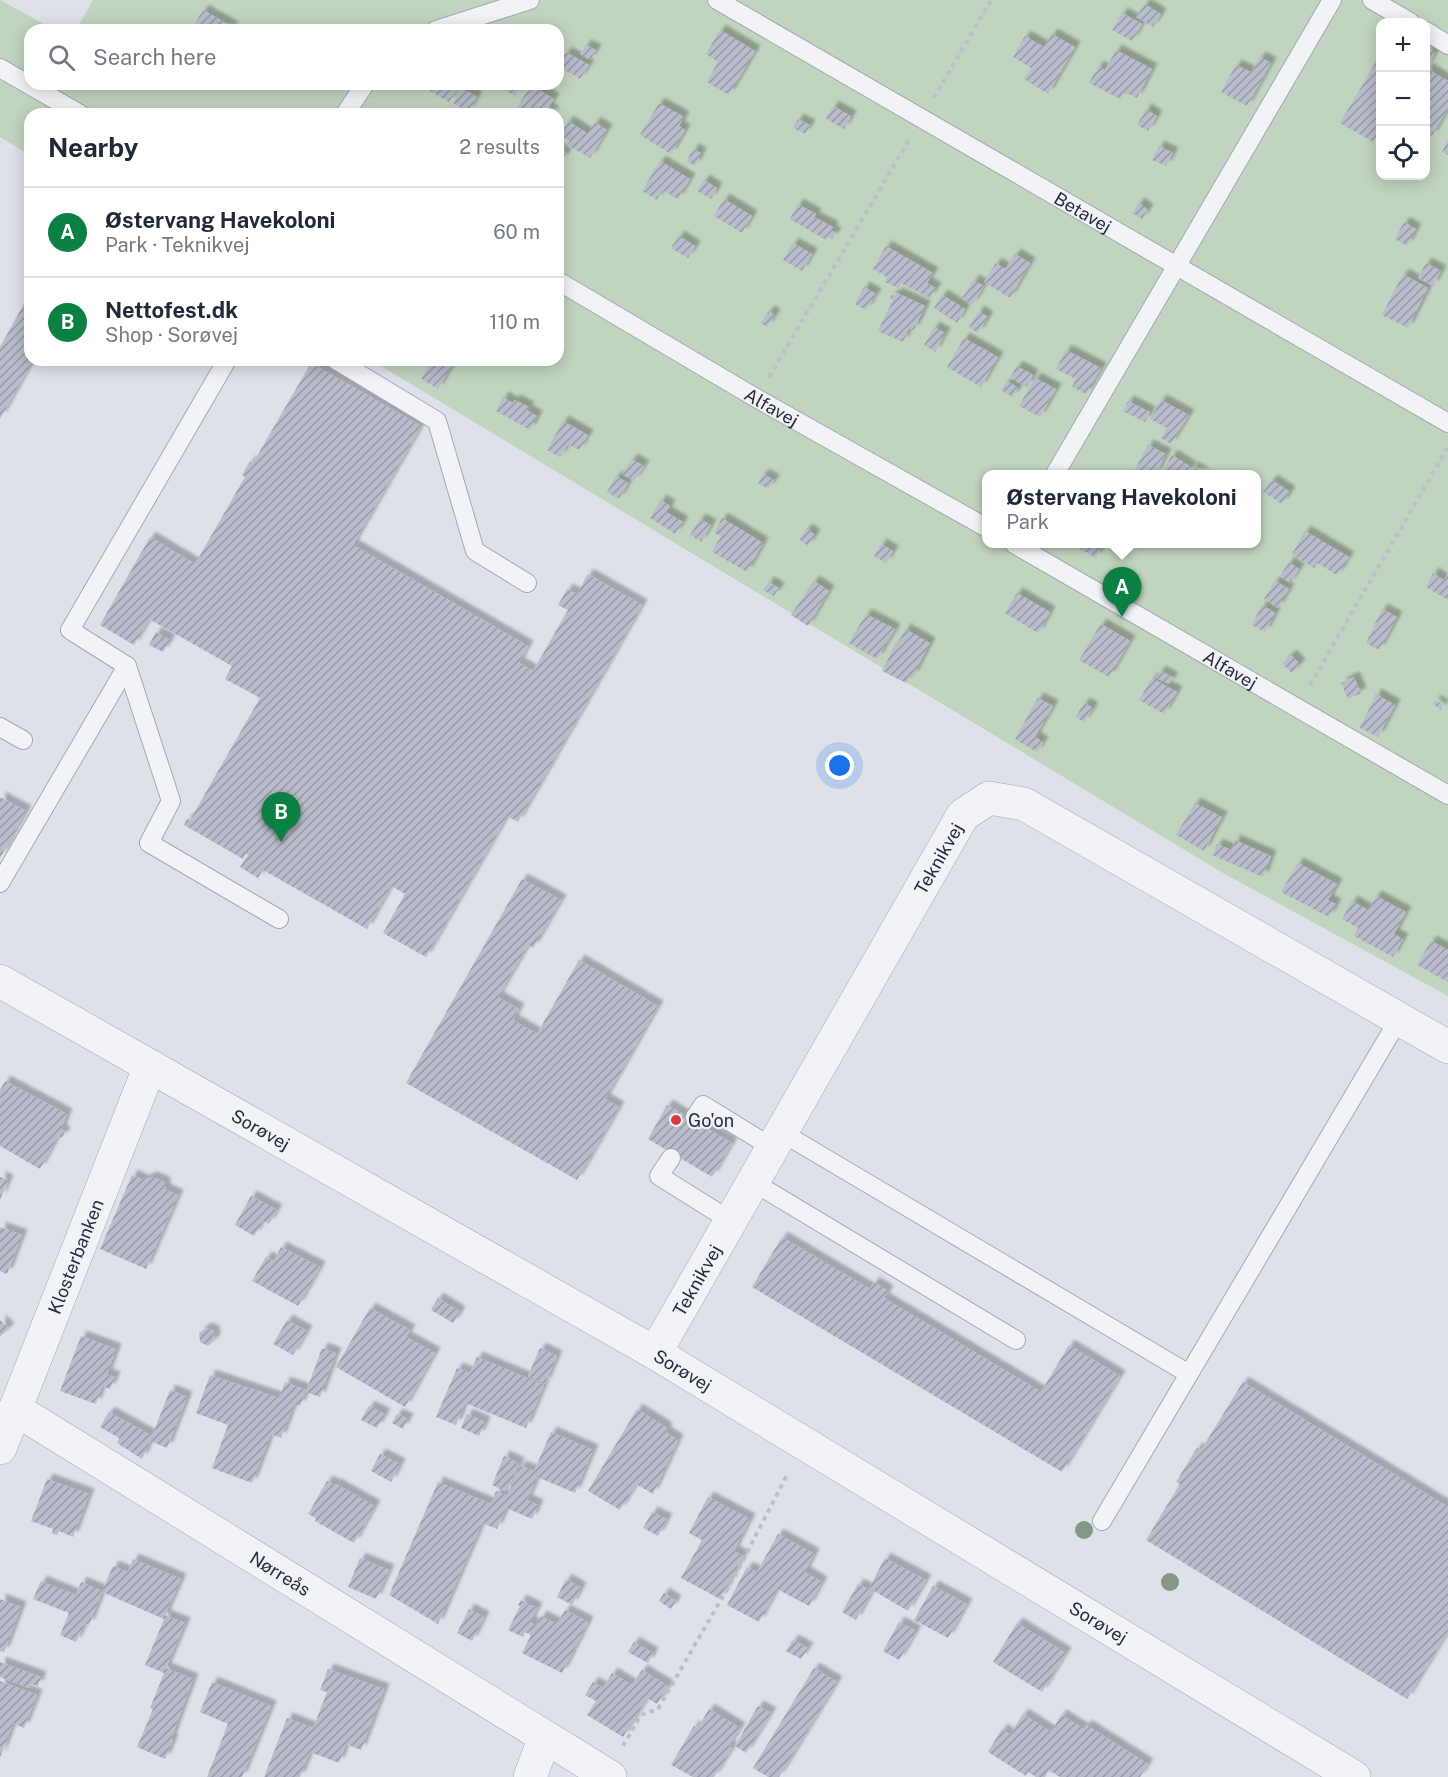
<!DOCTYPE html>
<html lang="en">
<head>
<meta charset="utf-8">
<style>
	:root { --surface:#fff; --page:#f6f6f7; --text:#1f2937; --muted:#747a83; --line:#e0e1e3; --accent:#0b8043 }
	body { margin:0; font-family:"Public Sans",sans-serif; background:var(--page); color:var(--text) }
	.controls { position:absolute; right:18px; top:18px; display:grid; overflow:hidden; border-radius:12px; box-shadow:0 3px 15px #0003 }
	.controls button { width:54px; height:54px; display:grid; place-items:center; padding:0; border:0; border-bottom:2px solid var(--line); background:var(--surface); color:var(--text); font:30px sans-serif }
	.you { position:absolute; left:840px; top:766px; width:21px; height:21px; margin:-15px; border:4px solid #fff; border-radius:50%; background:#1a73e8; box-shadow:0 0 0 9px #1a73e833 }
	.badge { display:grid; place-items:center; width:39px; height:39px; border-radius:50%; background:var(--accent); color:#fff; font-size:20px; font-weight:700 }
	.pin { position:absolute; translate:-50% -50px; filter:drop-shadow(0 2px 3px #0008) }
	.pin::after { content:''; position:absolute; top:32px; width:21px; height:18px; background:inherit; clip-path:polygon(0 0,100% 0,50% 100%) }
	.popup { position:absolute; left:982px; top:470px; width:279px; height:78px; box-sizing:border-box; display:grid; place-content:center; border-radius:12px; background:var(--surface); filter:drop-shadow(0 2px 4px #0005); font-size:20px; white-space:nowrap; color:var(--muted) }
	.popup b { font-size:22px; color:var(--text) }
	.popup::after { content:''; position:absolute; left:50%; top:100%; margin-left:-12px; border:12px solid transparent; border-top-color:var(--surface) }
	.list { margin:0; padding:0; list-style:none }
	h2 { display:flex; justify-content:space-between; align-items:center; height:78px; margin:0; padding:0 24px; font-size:26px }
	h2 small { font-size:20px; font-weight:400; color:var(--muted) }
	.list li { display:grid; grid-template-columns:39px 1fr auto; gap:18px; align-items:center; box-sizing:border-box; height:90px; padding:0 24px; border-top:2px solid var(--line) }
	.list b { display:block; font-size:22px; white-space:nowrap }
	.list p { margin:0; font-size:20px; white-space:nowrap; color:var(--muted) }
	.list em { font-size:20px; font-style:normal; color:var(--muted) }
	.icon { flex:none; width:33px; height:33px; fill:none; stroke:currentColor; stroke-width:2; stroke-linecap:round; stroke-linejoin:round }
	.map { position:relative; flex:none; width:1448px; height:1777px; overflow:hidden }
	.search { position:absolute; background:var(--surface); box-shadow:0 3px 15px #0003; left:24px; top:24px; width:540px; height:66px; display:flex; align-items:center; gap:15px; box-sizing:border-box; padding:0 21px; border-radius:18px; color:var(--muted); font-size:22px }
	.panel { position:absolute; background:var(--surface); box-shadow:0 3px 15px #0003; left:24px; top:108px; width:540px; height:258px; border-radius:18px }
	.map>svg:first-child { display:block }
	.green { fill:#c1d4bf; fill-rule:evenodd }
	.building { fill:url(#building-hatch); filter:url(#shadow) }
	.lines { fill:none; stroke-linecap:round; stroke-linejoin:round }
	.service-casing { stroke:#a4a7b4; stroke-width:20 }
	.minor-casing { stroke:#a4a7b4; stroke-width:34 }
	.tertiary-casing { stroke:#a4a7b4; stroke-width:34 }
	.path { stroke:#bdbfc8; stroke-width:4; stroke-dasharray:4.5 4.5; stroke-linecap:butt }
	.service { stroke:#f2f3f7; stroke-width:18 }
	.minor { stroke:#f2f3f7; stroke-width:33 }
	.tertiary { stroke:#f2f3f7; stroke-width:33 }
	.tree { fill:#819985 }
	.poi-dot { fill:#d83a3a; stroke:#eef1f7; stroke-width:2 }
	.labels { text-anchor:middle; dominant-baseline:central; stroke-width:4.5; stroke-linejoin:round; paint-order:stroke }
	.street-label { font-size:18px; fill:#262c42; stroke:#eef1f7 }
	.poi-label { font-size:18px; fill:#262c42; stroke:#eef1f7; text-anchor:start }
</style>
</head>
<body>
<div class="map">
<svg width="1448" height="1777" viewBox="0 0 1448 1777">
	<defs>
		<pattern id="building-hatch" width="6" height="6" patternUnits="userSpaceOnUse" patternTransform="scale(1.5)"><rect width="6" height="6" fill="#b9bcca"/><path d="M-1 1l2-2M0 6l6-6M5 7l2-2" fill="none" stroke="#9699a6"/></pattern>
		<filter id="shadow"><feDropShadow dx="5.5" dy="-5.5" stdDeviation="1.5" flood-color="#0004"/></filter>
	</defs>
	<rect width="100%" height="100%" fill="#dfe1e9"/>
	<!-- green -->
	<path class="green" d="M0 0 55 30H30V84H558V30H76L93 0H1448V996L1223 873 371 360H558V114H30V155L0 137ZM1380 22H1426V176H1380ZM987 474H1257V544H987Z"/>
	<!-- building -->
	<path class="building" d="M1145 4 1161 14 1153 27 1136 17Z
		M203 10 233 27 231 30H199L193 27Z
		M1122 13 1142 24 1132 41 1112 30Z
		M720 30 755 51 729 95 707 82 718 62 706 54Z
		M1052 34 1075 47 1048 94 1024 79 1031 68 1013 57 1025 36 1044 47Z
		M586 45 596 50 590 60 580 54Z
		M1426 47 1435 53 1426 68 1448 81V108L1432 136 1426 132Z
		M1116 50 1152 69 1137 98 1124 92 1120 99 1089 83 1098 66 1105 70Z
		M566 52 589 65 580 79 560 67 558 70V60L561 62Z
		M1380 55V129L1373 142 1340 123Z
		M1260 57 1271 63 1247 106 1221 92 1236 65 1251 72Z
		M418 84H460L449 102Z
		M505 84H521L522 85 515 96 502 88Z
		M531 85 554 99 548 108 554 112 553 114H526L516 109Z
		M462 88 477 97 468 112 453 103Z
		M659 103 684 117 679 126 685 130 671 154 640 135Z
		M833 106 851 116 844 129 826 119Z
		M1146 109 1157 116 1148 131 1137 125Z
		M798 119 810 125 805 134 793 128Z
		M568 121 588 134 595 122 607 130 590 158 567 145 570 141 560 135Z
		M1448 139V155L1442 152Z
		M1159 146 1173 153 1166 166 1152 160Z
		M558 149 566 154 562 160 558 157Z
		M693 149 701 153 695 166 687 161Z
		M660 161 690 179 678 199 662 190 657 200 642 191Z
		M704 180 717 188 711 199 697 191Z
		M724 199 752 216 742 233 714 216Z
		M1139 203 1148 210 1142 219 1132 213Z
		M798 204 816 214 814 217 833 227 831 231 836 233 832 239 828 237 826 240 790 219Z
		M1404 222 1416 229 1407 246 1395 239Z
		M679 236 695 246 688 258 671 248Z
		M793 243 812 254 802 271 783 260Z
		M886 246 933 273 927 283 936 288 930 298 901 283 898 288 885 282 887 277 873 269Z
		M1015 254 1030 263 1010 298 984 282 996 263 1005 269Z
		M1426 263 1441 271 1433 286 1418 278Z
		M1403 274 1428 288 1408 328 1382 315Z
		M974 280 984 286 972 305 962 298Z
		M864 287 876 294 866 310 855 304Z
		M30 293V360H33L0 419V347Z
		M897 293 925 306 914 330 909 328 903 342 878 331 893 300 890 298 892 295 895 296Z
		M942 295 965 309 957 323 934 308Z
		M769 311 775 315 767 327 761 323Z
		M979 311 988 317 978 333 969 327Z
		M934 327 945 333 935 352 924 345Z
		M964 338 998 357 981 387 947 367Z
		M1066 350 1101 368 1086 394 1072 387 1076 379 1056 369Z
		M433 360H455L438 389 421 379Z
		M311 363 421 426 353 545 528 646 519 663 533 671 568 610 558 605 567 589 577 594 588 574 642 605 518 822 507 816 426 957 383 933 405 894 391 886 367 929 263 870 258 878 240 867 248 855 246 853 243 859 184 825 187 819 190 820 260 698 225 679 232 666 149 619 134 645 100 625 150 537 195 564 245 477 242 475 250 461 253 463Z
		M1017 366 1033 375 1027 387 1010 378Z
		M1035 378 1056 389 1040 417 1019 406Z
		M1007 381 1018 388 1013 397 1001 390Z
		M503 397 513 403 515 400 529 407 527 410 537 416 530 430 496 411Z
		M1161 400 1189 415 1171 444 1161 438 1167 428 1150 419Z
		M1128 401 1150 412 1145 422 1123 411Z
		M563 421 588 435 579 450 568 444 560 457 547 450Z
		M1148 445 1166 454 1156 474H1133Z
		M1172 455 1191 467 1187 474H1161Z
		M632 459 644 466 634 481 622 474Z
		M1193 467 1205 474H1189Z
		M763 474 774 480 768 489 758 483Z
		M616 476 628 483 619 499 607 492Z
		M1272 480 1290 492 1282 504 1263 492Z
		M661 500 670 506 666 512 683 522 675 534 650 518Z
		M722 518 763 543 747 572 712 552 721 536 714 533Z
		M700 519 711 525 701 542 690 535Z
		M807 529 815 535 808 546 799 539Z
		M1305 531 1349 557 1337 575 1317 563 1314 568 1292 554Z
		M881 544 893 551 886 563 874 556Z
		M1082 544H1094L1101 548 1096 558 1079 548Z
		M1289 562 1299 569 1290 583 1280 576Z
		M1448 572V600L1426 587 1433 573 1444 580Z
		M814 581 829 591 808 626 791 615Z
		M1275 581 1289 589 1278 608 1264 599Z
		M769 582 779 588 774 596 763 590Z
		M1017 593 1050 612 1038 633 1005 613Z
		M1262 605 1275 613 1265 632 1252 625Z
		M1382 609 1397 617 1379 650 1366 643Z
		M866 614 895 629 877 659 849 643Z
		M1101 624 1130 641 1109 677 1079 660Z
		M905 629 930 643 913 676 910 675 906 683 882 671 896 643 898 644Z
		M156 632 170 640 163 652 149 645Z
		M1291 655 1300 664 1292 673 1282 664Z
		M1160 671 1173 678 1169 684 1156 678Z
		M1354 677 1361 693 1348 699 1341 683Z
		M1152 678 1177 692 1164 714 1139 700Z
		M1376 694 1395 705 1378 737 1360 728Z
		M1038 698 1053 706 1035 737 1043 742 1037 752 1015 739Z
		M1435 700 1443 705 1441 710 1433 704Z
		M1084 703 1093 708 1084 722 1076 717Z
		M0 797 26 811 0 858Z
		M1195 803 1222 817 1204 851 1176 835Z
		M1235 840 1271 856 1263 877 1212 855 1217 844 1231 850Z
		M1298 863 1337 884 1328 900 1336 904 1329 917 1281 892Z
		M522 879 561 900 533 948 528 945 498 997 519 1009 513 1020 537 1034 579 960 658 1006 605 1099 619 1107 577 1180 406 1083Z
		M1376 896 1406 912 1394 934 1403 939 1393 957 1354 936 1358 928 1342 919 1352 901 1368 910Z
		M1431 941 1448 950V982L1417 965Z
		M5 1081 67 1114 61 1130 65 1132 62 1138 58 1136 40 1169 0 1146V1090Z
		M667 1105 732 1143 712 1177 648 1139Z
		M132 1175 145 1181 146 1179 152 1177 164 1182 166 1190 178 1195 146 1269 100 1249Z
		M0 1177 8 1180 0 1200Z
		M251 1196 277 1210 269 1224 263 1221 254 1236 235 1225Z
		M0 1227 22 1235 7 1274 0 1271Z
		M782 1237 870 1289 874 1282 888 1291 884 1298 1041 1392 1069 1345 1120 1376 1062 1472 752 1287Z
		M281 1247 320 1267 298 1306 252 1281 266 1257 274 1261Z
		M438 1298 460 1312 453 1323 431 1310Z
		M370 1308 410 1330 406 1337 435 1353 405 1407 336 1367Z
		M0 1320 9 1328 0 1337Z
		M287 1320 307 1331 293 1355 273 1344Z
		M206 1328 214 1331 215 1340 208 1346 200 1342 199 1333Z
		M81 1336 116 1349 107 1374 115 1377 110 1389 102 1386 96 1404 60 1391Z
		M322 1348 336 1353 320 1397 306 1392Z
		M540 1348 557 1356 545 1384 528 1376Z
		M477 1357 544 1385 526 1428 465 1403 456 1425 436 1417 457 1368 470 1373Z
		M210 1375 279 1398 285 1382 306 1390 300 1406 294 1404 281 1438 271 1434 252 1483 212 1468 228 1425 196 1413Z
		M1243 1382 1448 1507V1631L1407 1699 1146 1540 1180 1484 1176 1482 1197 1448 1201 1450Z
		M170 1390 187 1397 167 1448 150 1441 142 1459 117 1443 119 1438 100 1427 109 1412 152 1436Z
		M369 1406 385 1414 377 1428 361 1420Z
		M637 1409 667 1428 665 1432 678 1440 653 1494 636 1484 620 1510 588 1491Z
		M397 1414 408 1419 403 1429 392 1423Z
		M467 1414 485 1422 479 1436 461 1428Z
		M551 1432 593 1450 575 1493 537 1477 527 1500 538 1505 532 1519 506 1508 497 1529 482 1523 438 1624 389 1595 438 1482 491 1504 496 1491 507 1496 520 1466 534 1471Z
		M380 1454 400 1464 391 1482 371 1471Z
		M504 1456 519 1463 507 1492 492 1485Z
		M47 1479 89 1494 73 1537 59 1531 57 1535 52 1533 53 1529 31 1521Z
		M327 1481 335 1485 336 1484 375 1506 354 1543 315 1521 316 1518 308 1514Z
		M708 1497 750 1519 734 1551 743 1556 720 1599 681 1578 702 1540 689 1533Z
		M652 1512 667 1519 658 1536 643 1528Z
		M778 1534 814 1554 805 1572 822 1582 809 1606 777 1589 759 1622 727 1605 747 1567 757 1572Z
		M360 1558 389 1570 376 1599 348 1587Z
		M885 1558 926 1580 908 1611 869 1588Z
		M133 1559 181 1579 165 1615 185 1623 166 1668 193 1679 171 1739 173 1740 165 1759 137 1747 153 1709 150 1708 164 1673 145 1665 164 1619 102 1592 89 1625 85 1623 76 1642 60 1635 69 1613 33 1599 41 1581 76 1595 81 1582 102 1591 113 1566 128 1572Z
		M566 1579 581 1588 572 1605 557 1597Z
		M858 1584 872 1591 856 1620 842 1612Z
		M933 1586 967 1604 948 1638 914 1620Z
		M664 1593 676 1601 671 1609 659 1601Z
		M0 1599 21 1607 4 1652 0 1651Z
		M521 1600 537 1608 530 1622 536 1625 541 1616 557 1624 565 1610 588 1622 562 1673 522 1653 531 1635 525 1632 523 1637 508 1630 520 1606 518 1605Z
		M469 1609 484 1617 472 1641 457 1633Z
		M899 1622 916 1631 899 1660 883 1651Z
		M1017 1623 1066 1653 1042 1692 993 1662Z
		M793 1640 808 1648 801 1659 786 1651Z
		M634 1642 653 1653 648 1663 628 1652Z
		M0 1662 41 1677 38 1686 31 1684 29 1688 0 1677Z
		M814 1668 837 1682 779 1777H768L753 1768Z
		M328 1669 384 1689 361 1750 346 1744 339 1763 310 1752 300 1777H264L287 1718 313 1728 327 1692 320 1690Z
		M642 1670 668 1686 657 1704 647 1698 623 1737 587 1715 596 1701 585 1695 593 1682 603 1688 612 1673 632 1685Z
		M0 1681 37 1695 24 1728 13 1723 0 1758Z
		M212 1682 271 1706 242 1777H207L228 1724 200 1712Z
		M758 1706 771 1713 746 1753 735 1746Z
		M709 1709 740 1728 729 1746 732 1748 714 1777H693L671 1765 694 1726 698 1728Z
		M1023 1714 1051 1732 1061 1715 1084 1729 1086 1725 1148 1764 1140 1777H1060L1049 1770 1045 1777H1036L1028 1772 1026 1776 988 1752 1002 1729 1010 1735Z"/>
	<g class="lines">
		<defs>
			<g id="service">
				<path id="s1" d="M717 0 1448 423"/>
				<path d="M1372 0 1410 22"/>
				<path d="M436 30 530 0"/>
				<path d="M1426 31 1448 45"/>
				<path d="M0 68 80 114"/>
				<path d="M345 114 365 84"/>
				<path id="s2" d="M558 281 756 398 987 528"/>
				<path d="M336 360 437 421 475 551 527 583"/>
				<path d="M1055 474 1332 0"/>
				<path id="s3" d="M1014 544 1448 795"/>
				<path d="M127 666 171 801 149 843 279 919"/>
				<path d="M0 727 23 740"/>
				<path d="M0 883 127 666 70 630 227 360"/>
				<path d="M695 1117 703 1105 773 1148"/>
				<path d="M781 1132 1189 1374 1102 1521"/>
				<path d="M671 1158 659 1176 731 1221"/>
				<path d="M753 1182 1016 1340"/>
				<path d="M1189 1374 1399 1019"/>
			</g>
			<g id="minor">
				<path id="s4" d="M655 1353 963 815 989 798 1024 804 1448 1047"/>
				<path id="s5" d="M15 1409 610 1777"/>
				<path id="s6" d="M0 1448 150 1066"/>
				<path d="M530 1777 545 1737"/>
			</g>
			<g id="tertiary">
				<path id="s7" d="M0 981 655 1353 1354 1777"/>
			</g>
		</defs>
		<!-- service casing -->
		<use href="#service" class="service-casing"/>
		<!-- minor casing -->
		<use href="#minor" class="minor-casing"/>
		<!-- tertiary casing -->
		<use href="#tertiary" class="tertiary-casing"/>
		<!-- path -->
		<path class="path" d="M934 98 991 0
			M769 377 909 140
			M1310 685 1448 447
			M623 1746 641 1715 658 1709 738 1570 788 1473"/>
		<!-- service -->
		<use href="#service" class="service"/>
		<!-- minor -->
		<use href="#minor" class="minor"/>
		<!-- tertiary -->
		<use href="#tertiary" class="tertiary"/>
	</g>
	<!-- trees -->
	<g class="tree">
		<circle cx="1084" cy="1530" r="9"/>
		<circle cx="1170" cy="1582" r="9"/>
	</g>
	<!-- markers -->
	<circle class="poi-dot" cx="676" cy="1120" r="6"/>
	<g class="labels">
		<!-- street labels -->
		<g class="street-label">
			<text stroke="none"><textPath href="#s1" startOffset="423">Betavej</textPath></text>
			<text stroke="none"><textPath href="#s2" startOffset="248">Alfavej</textPath></text>
			<text stroke="none"><textPath href="#s3" startOffset="250">Alfavej</textPath></text>
			<text stroke="none"><textPath href="#s4" startOffset="570">Teknikvej</textPath></text>
			<text stroke="none"><textPath href="#s7" startOffset="300">Sorøvej</textPath></text>
			<text stroke="none"><textPath href="#s6" startOffset="206">Klosterbanken</textPath></text>
			<text stroke="none"><textPath href="#s4" startOffset="84">Teknikvej</textPath></text>
			<text stroke="none"><textPath href="#s7" startOffset="786">Sorøvej</textPath></text>
			<text stroke="none"><textPath href="#s5" startOffset="312">Nørreås</textPath></text>
			<text stroke="none"><textPath href="#s7" startOffset="1272">Sorøvej</textPath></text>
		</g>
		<!-- poi labels -->
		<g class="poi-label">
			<text x="688" y="1120">Go'on</text>
		</g>
	</g>
</svg>
<div class="controls">
<button>+</button>
<button>−</button>
<button><svg class="icon" aria-label="locate" viewBox="0 0 24 24"><circle cx="12" cy="12" r="6"/><path d="M12 2v4M12 18v4M2 12h4M18 12h4"/></svg></button>
</div>
<div class="you"></div>
<div class="pin badge" style="left:1122px;top:617px">A</div>
<div class="popup"><b>Østervang Havekoloni</b>Park</div>
<div class="pin badge" style="left:281px;top:842px">B</div>
<div class="search"><svg class="icon" aria-label="search" viewBox="0 0 24 24"><circle cx="10" cy="10" r="6"/><path d="M15 15l6 6"/></svg>Search here</div>
<section class="panel">
<h2>Nearby<small>2 results</small></h2>
<ul class="list">
<li><span class="badge">A</span><div><b>Østervang Havekoloni</b><p>Park · Teknikvej</p></div><em>60 m</em></li>
<li><span class="badge">B</span><div><b>Nettofest.dk</b><p>Shop · Sorøvej</p></div><em>110 m</em></li>
</ul>
</section>
</div>
</body>
</html>
